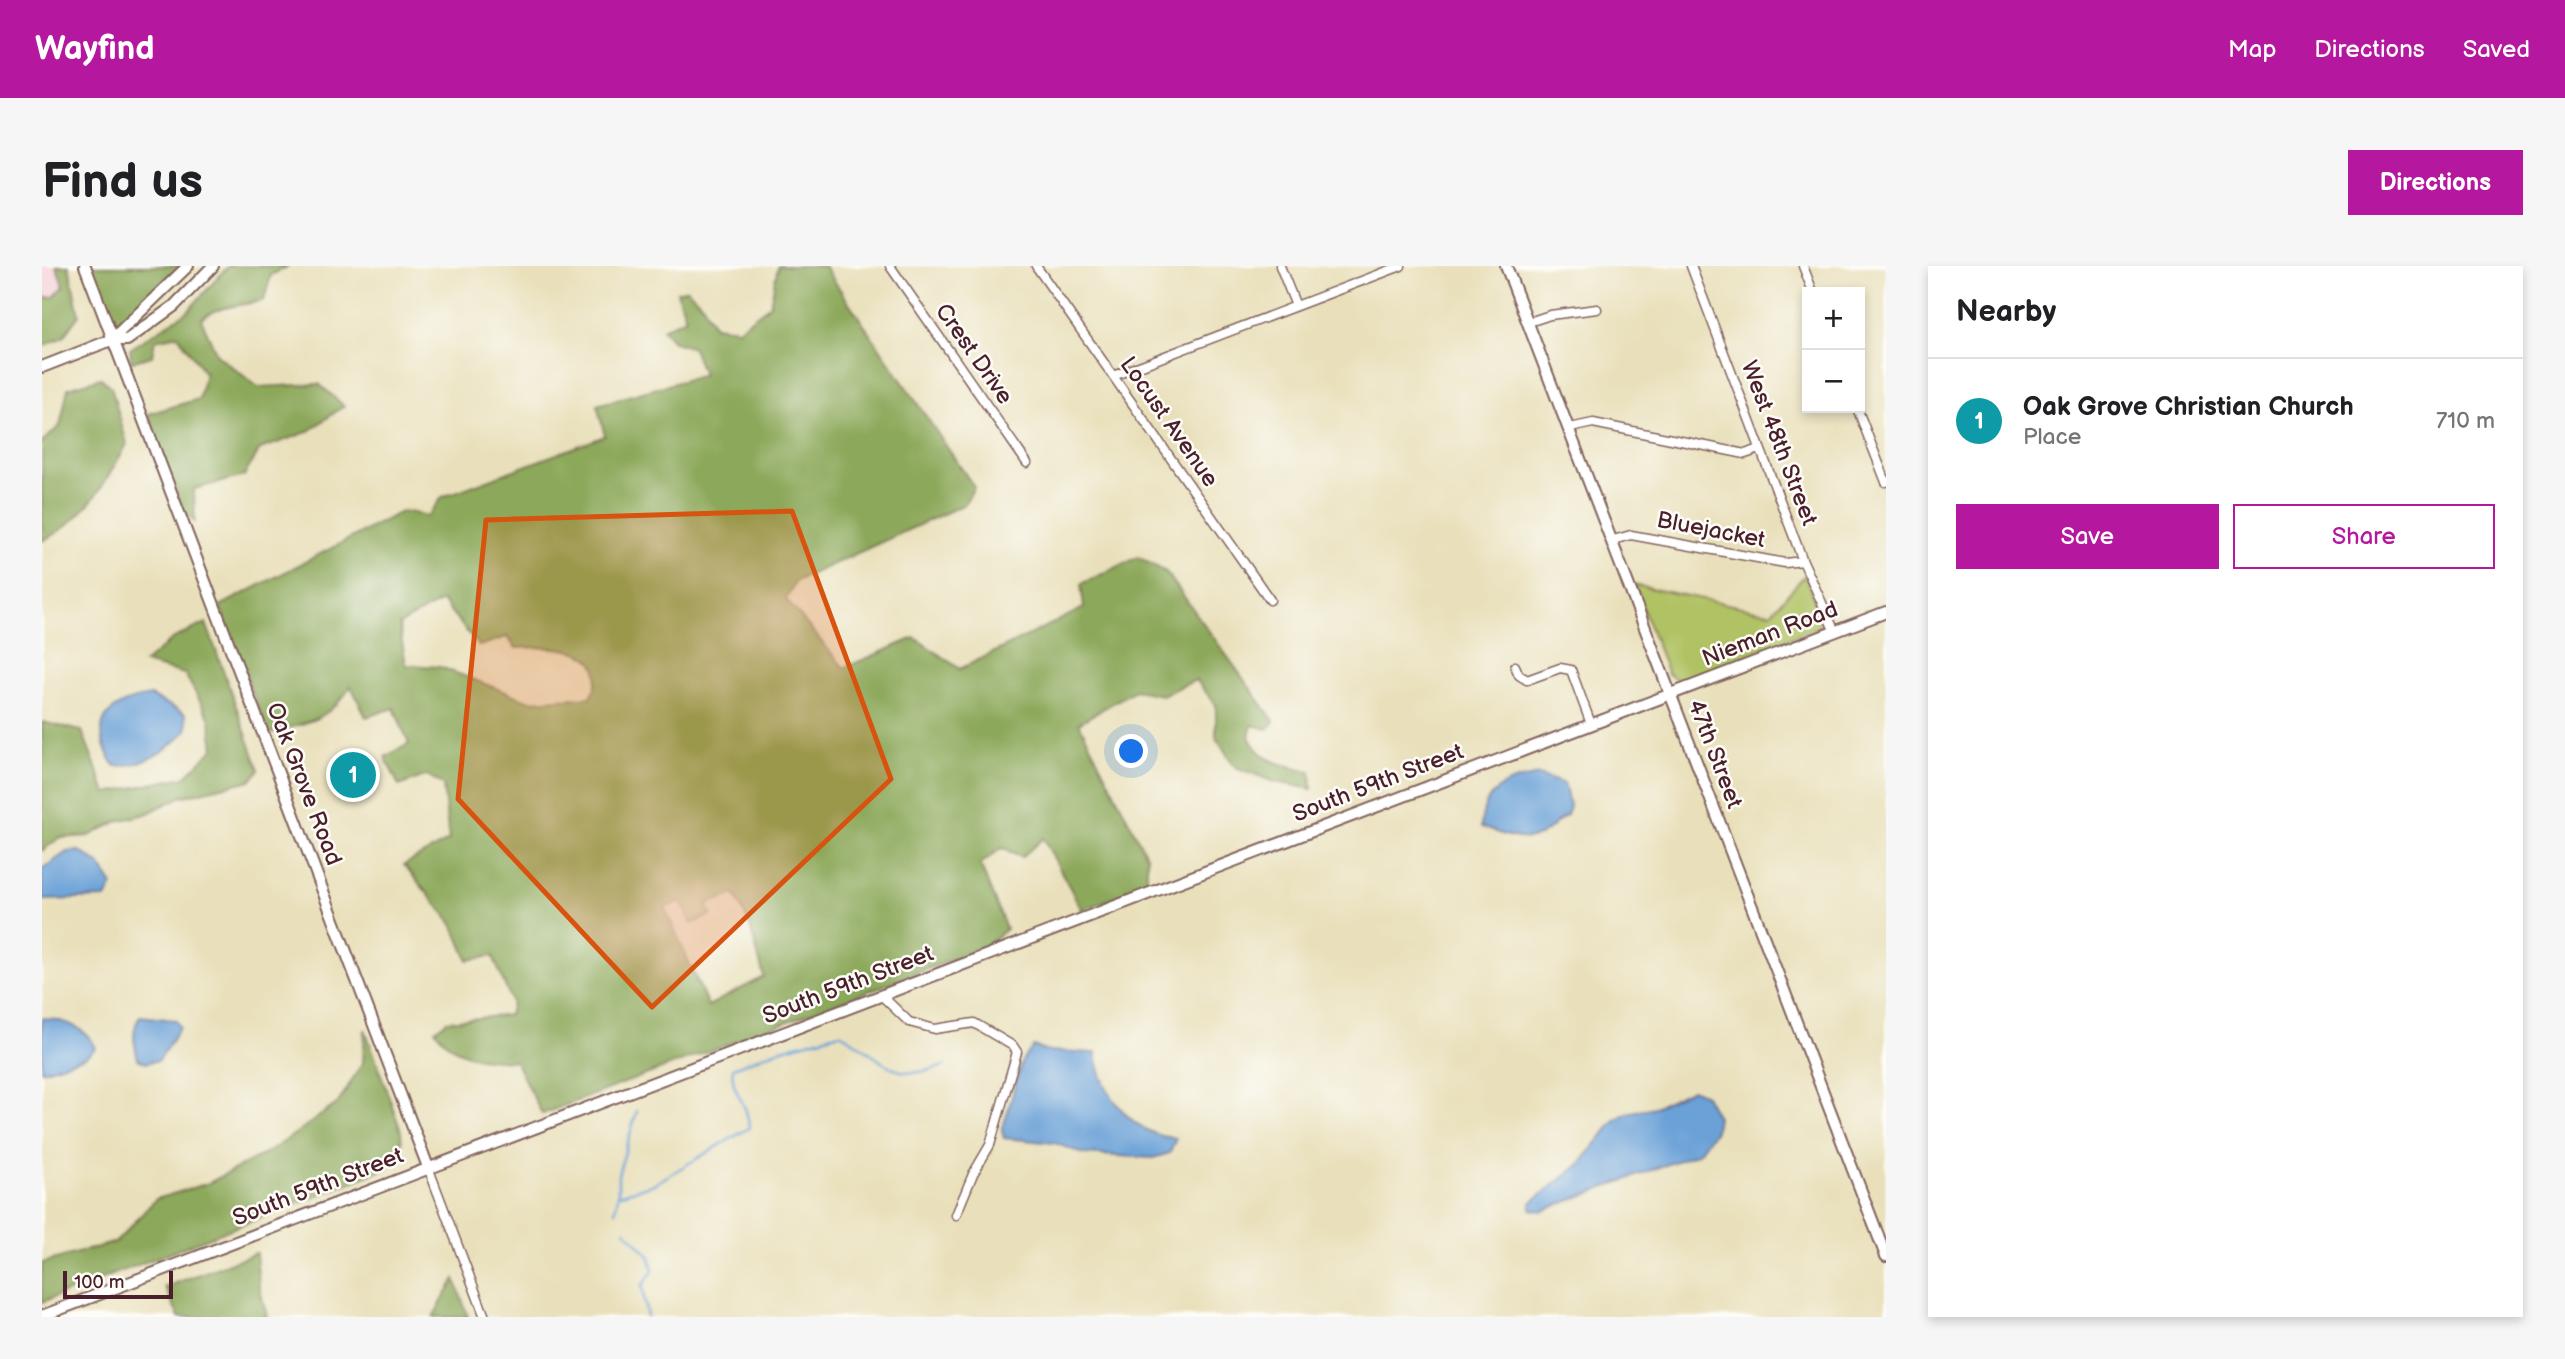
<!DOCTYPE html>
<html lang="en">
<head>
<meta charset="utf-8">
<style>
	:root { --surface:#fff; --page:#f6f6f6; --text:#202124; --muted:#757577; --line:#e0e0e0; --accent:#b5179e }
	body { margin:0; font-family:"Balsamiq Sans",sans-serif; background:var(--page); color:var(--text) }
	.controls { position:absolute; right:21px; top:21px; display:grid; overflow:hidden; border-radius:0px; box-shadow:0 4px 10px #0003 }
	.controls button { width:63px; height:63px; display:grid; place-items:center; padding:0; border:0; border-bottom:2px solid var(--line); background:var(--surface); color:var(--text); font:35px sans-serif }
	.scale { position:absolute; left:21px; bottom:18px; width:110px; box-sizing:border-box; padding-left:7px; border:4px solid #4a1f2b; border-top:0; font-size:19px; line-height:24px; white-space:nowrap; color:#4a1f2b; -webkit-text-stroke:5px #fdfcf7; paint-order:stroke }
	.you { position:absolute; left:1090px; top:486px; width:24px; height:24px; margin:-18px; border:5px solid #fff; border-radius:50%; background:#1a73e8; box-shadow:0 0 0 10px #1a73e833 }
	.badge { display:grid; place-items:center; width:46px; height:46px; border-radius:50%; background:var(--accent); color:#fff; font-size:23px; font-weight:700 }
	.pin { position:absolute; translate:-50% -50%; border:4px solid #fff; box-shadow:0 2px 7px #0006 }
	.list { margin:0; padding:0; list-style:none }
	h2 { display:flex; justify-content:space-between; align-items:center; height:91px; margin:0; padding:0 28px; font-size:30px }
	h2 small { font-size:23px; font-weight:400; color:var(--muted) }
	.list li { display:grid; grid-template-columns:46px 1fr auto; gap:21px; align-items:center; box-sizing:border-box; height:126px; padding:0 28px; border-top:2px solid var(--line) }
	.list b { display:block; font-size:26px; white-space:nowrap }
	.list p { margin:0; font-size:23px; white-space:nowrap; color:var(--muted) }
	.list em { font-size:23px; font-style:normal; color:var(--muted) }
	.actions { display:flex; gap:14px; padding:21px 28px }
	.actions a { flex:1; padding:16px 0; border:2px solid var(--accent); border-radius:0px; text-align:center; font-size:24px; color:var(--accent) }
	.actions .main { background:var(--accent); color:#fff }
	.map { position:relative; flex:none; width:1844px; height:1051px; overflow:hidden; border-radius:0px }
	header { display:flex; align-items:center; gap:42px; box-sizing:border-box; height:98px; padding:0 35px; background:var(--accent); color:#fff }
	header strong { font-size:33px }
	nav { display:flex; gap:38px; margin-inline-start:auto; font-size:24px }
	.intro { display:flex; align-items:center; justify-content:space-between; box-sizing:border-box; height:168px; padding:0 42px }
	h1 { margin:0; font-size:49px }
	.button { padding:18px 32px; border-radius:0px; background:var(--accent); color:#fff; font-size:24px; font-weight:700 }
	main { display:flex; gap:42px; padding:0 42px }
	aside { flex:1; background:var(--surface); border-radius:0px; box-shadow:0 4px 10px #0003 }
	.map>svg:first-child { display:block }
	.built { fill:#f6cfd7 }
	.green { fill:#b1c265; stroke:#7e7048; stroke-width:2 }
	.forest { fill:#8ca85a; stroke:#6b6442; stroke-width:2; fill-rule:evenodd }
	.water { fill:#6aa1d7; stroke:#5a6081; stroke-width:2 }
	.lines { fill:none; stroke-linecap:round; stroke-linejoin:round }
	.stream { stroke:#6aa1d7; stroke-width:2.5 }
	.street-casing { stroke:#82635d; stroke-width:11 }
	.secondary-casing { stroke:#82635d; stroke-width:14 }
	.street { stroke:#fff; stroke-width:8 }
	.secondary { stroke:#fff; stroke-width:10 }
	.marked { fill:#d8530f; fill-opacity:0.2; stroke:#d8530f; stroke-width:5; stroke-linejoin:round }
	.labels { text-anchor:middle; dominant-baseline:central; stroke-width:5; stroke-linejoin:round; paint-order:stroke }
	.street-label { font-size:23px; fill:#4a1f2b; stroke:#fdfcf7 }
</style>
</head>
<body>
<header>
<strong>Wayfind</strong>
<nav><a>Map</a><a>Directions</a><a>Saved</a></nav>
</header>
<div class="intro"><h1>Find us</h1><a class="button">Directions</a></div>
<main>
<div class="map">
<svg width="1844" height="1051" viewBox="0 0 1844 1051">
	<rect width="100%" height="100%" fill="#fdfcf7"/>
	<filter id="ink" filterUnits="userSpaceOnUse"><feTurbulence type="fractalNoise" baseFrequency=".0143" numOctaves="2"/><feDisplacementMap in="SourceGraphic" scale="14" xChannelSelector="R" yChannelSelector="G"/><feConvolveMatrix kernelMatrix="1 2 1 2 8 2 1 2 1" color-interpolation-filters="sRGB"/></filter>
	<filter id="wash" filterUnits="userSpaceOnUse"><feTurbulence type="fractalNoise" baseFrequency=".00686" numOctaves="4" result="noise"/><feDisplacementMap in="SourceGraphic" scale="28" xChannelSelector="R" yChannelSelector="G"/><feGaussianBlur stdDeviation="1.57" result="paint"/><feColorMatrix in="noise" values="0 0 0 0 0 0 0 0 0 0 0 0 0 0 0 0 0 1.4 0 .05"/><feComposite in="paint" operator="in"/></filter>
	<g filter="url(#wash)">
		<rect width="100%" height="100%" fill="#e9e0bb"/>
		<!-- built -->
		<path class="built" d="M0 0H14L22 20 12 32H0Z"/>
		<!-- green -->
		<path class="green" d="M1763 309 1779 354 1777 361 1637 415 1626 408 1592 319 1729 347Z"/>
		<!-- forest -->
		<path class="forest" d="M14 0H27L37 49 21 71 0 81V32L12 31 22 20Z
			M49 0H137L100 37 73 56 66 52Z
			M186 0H247L229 9 222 34C198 41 179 38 159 53L175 89 216 121 277 118 302 140 265 166 218 183 202 210 152 223 153 256 141 245 106 148 157 133 163 108 136 69 113 74 110 90 89 96 88 83 146 45Z
			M736 0H782L932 221 923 238 754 315 744 334 802 402 873 372 918 403 1042 342 1039 318 1096 291 1124 306 1232 455 1226 463 1210 459 1207 471C1221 499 1241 498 1269 505L1270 523 1233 516 1193 501 1174 471V439L1154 414 1120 429 1093 424 1037 457 1105 591V619L1040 644 1001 572 980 591 960 582 938 598 964 663 941 682 500 848 473 795C439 793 415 794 393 764L405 755 467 749 470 737 451 690 426 694 411 658 362 599 407 574 401 519 385 509 357 520 343 491 367 478 352 442 324 451 309 420C286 456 264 456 226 468L178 340 361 245 386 250 400 231 563 170 555 139 661 109 651 82 632 76 620 63 644 52 635 26 645 23 661 39 672 60 696 63 728 39ZM400 335 437 380 465 371 474 382C506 381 575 377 549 431L488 435 398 401 364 399 357 359ZM693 628 708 660 722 711 666 740 623 642 639 635 650 658 670 649 665 638Z
			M59 112 69 121 85 178C61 220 44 253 0 275V176L18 160 26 122Z
			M164 357 217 504 209 514 138 531 104 548 76 555 47 570 17 572 0 585V456L40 465 64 527 143 511 172 482 168 453 143 408 102 397 132 372Z
			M323 763 359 865 360 888 344 903 0 1036V997L74 976 114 933 167 917 233 882 296 837 321 796Z
			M214 987 217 1019 225 1051H137L123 1021Z
			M413 1013 426 1051H391Z"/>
		<!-- water -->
		<path class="water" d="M109 430 144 448 145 464C125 485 103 500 73 500 45 459 64 436 109 430Z
			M1497 509 1522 518 1528 541 1525 549C1515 554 1508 564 1499 569 1481 578 1457 567 1439 561 1441 522 1463 516 1497 509Z
			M38 585 57 598 71 619 64 632 0 634V603L25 586Z
			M98 750 133 754 138 761 117 794 104 797 96 793C92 777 89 765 98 750Z
			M0 752C22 754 45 761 54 782L43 791 0 805Z
			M992 780 1003 785 1054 787C1059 827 1091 870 1134 872L1128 887 1111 892 1042 888 1013 877 962 872 960 865 980 795Z
			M1650 823 1663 829 1675 851 1673 864 1656 887 1500 945 1489 943V937L1537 899 1573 854 1585 847 1613 841Z"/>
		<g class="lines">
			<!-- stream -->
			<path class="stream" d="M576 929V909L595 845
				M573 945 576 929 612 918 707 862C707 836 687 825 691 802L733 785 798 767C841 789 846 820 902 800
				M583 964 608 991 611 1005 600 1020 605 1051"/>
		</g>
	</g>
	<g filter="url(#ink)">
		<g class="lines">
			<defs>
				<path id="street" d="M848 0 985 197
					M994 0 1228 334
					M1238 0 1254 40
					M1649 0 1761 295 1793 366
					M1761 0 1771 26
					M1487 56 1508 49 1555 43
					M1071 110 1359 0
					M1815 142 1844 216
					M1528 162 1551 157 1703 188 1718 183
					M1571 274 1589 269 1743 297 1761 295
					M1473 400 1477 409 1485 414 1518 402 1529 404 1549 458
					M839 729 867 756 893 763 932 757 971 780 975 786 948 879 931 908 914 949
					M386 901 443 1051"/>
				<path id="secondary" d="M43 0 386 901
					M1464 0 1844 990
					M69 74 146 0
					M0 101 69 74H85L132 40 171 0
					M0 1050 1844 346"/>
			</defs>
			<!-- street casing -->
			<use href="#street" class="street-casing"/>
			<!-- secondary casing -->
			<use href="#secondary" class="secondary-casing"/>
			<!-- street -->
			<use href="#street" class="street"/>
			<!-- secondary -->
			<use href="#secondary" class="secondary"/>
		</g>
	</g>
	<!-- marked area -->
	<path class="marked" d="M750 245 849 513 610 741 416 533 444 254Z"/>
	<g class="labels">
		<!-- street labels -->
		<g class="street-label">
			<text transform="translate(932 88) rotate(55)">Crest Drive</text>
			<text transform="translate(1127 156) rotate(55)">Locust Avenue</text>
			<text transform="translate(1737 177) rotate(69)">West 48th Street</text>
			<text transform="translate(1669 264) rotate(11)">Bluejacket</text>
			<text transform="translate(1728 368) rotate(-21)">Nieman Road</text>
			<text transform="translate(1673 488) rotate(69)">47th Street</text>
			<text transform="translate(1336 517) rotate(-21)">South 59th Street</text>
			<text transform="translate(262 518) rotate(69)">Oak Grove Road</text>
			<text transform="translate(806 719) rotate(-21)">South 59th Street</text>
			<text transform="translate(276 921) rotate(-21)">South 59th Street</text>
		</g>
	</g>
</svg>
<div class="controls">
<button>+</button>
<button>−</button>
</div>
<div class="scale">100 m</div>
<div class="you"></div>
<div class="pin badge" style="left:311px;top:509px;background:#0f9aa8">1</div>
</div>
<aside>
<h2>Nearby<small></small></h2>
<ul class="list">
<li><span class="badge" style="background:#0f9aa8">1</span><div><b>Oak Grove Christian Church</b><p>Place</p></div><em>710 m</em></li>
</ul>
<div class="actions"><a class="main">Save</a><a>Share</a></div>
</aside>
</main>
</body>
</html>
